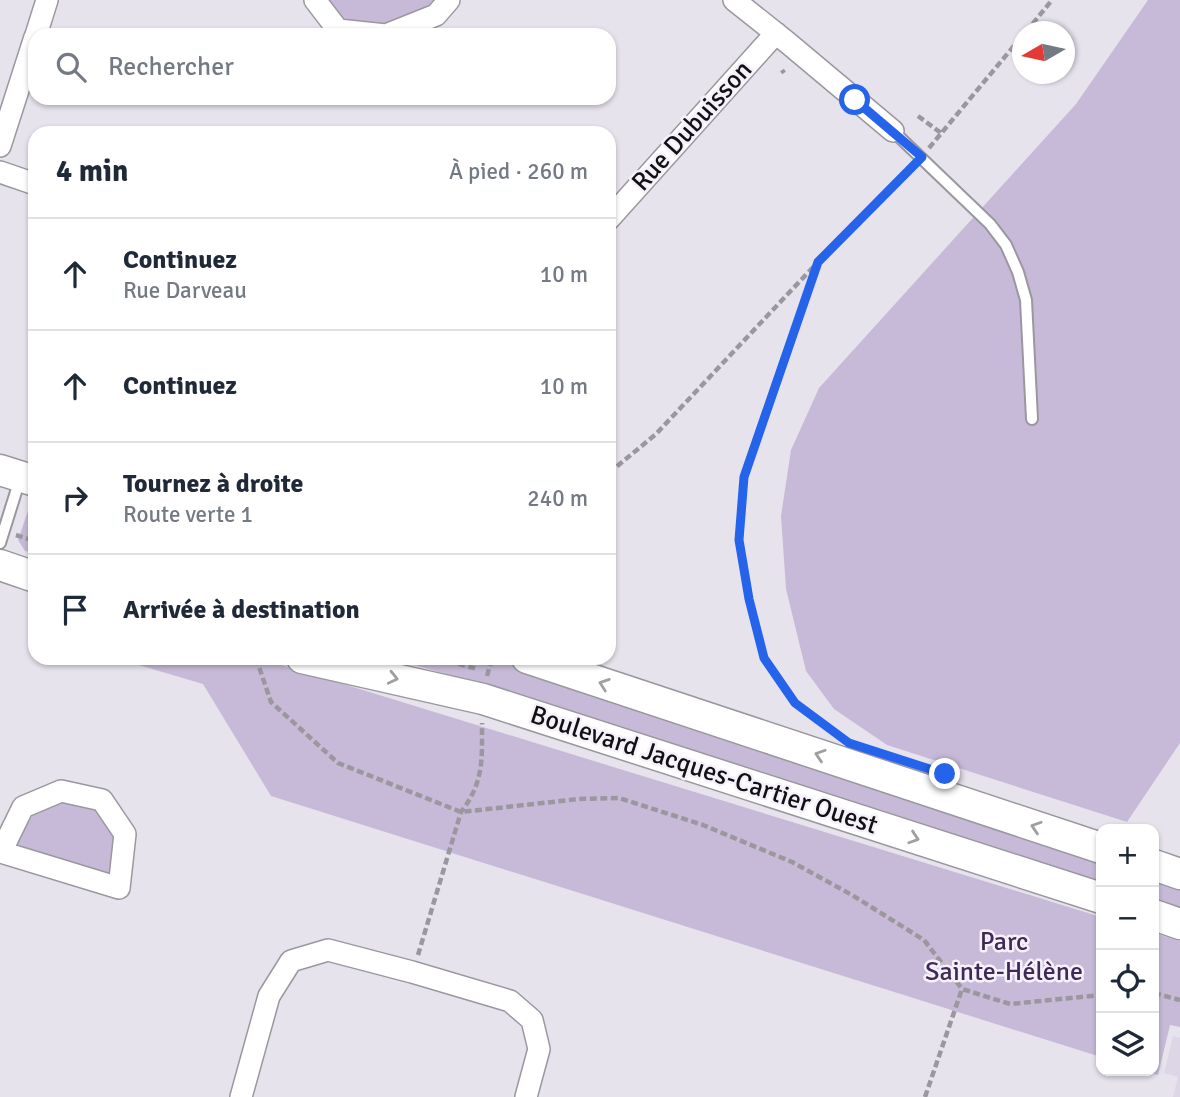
<!DOCTYPE html>
<html lang="fr">
<head>
<meta charset="utf-8">
<style>
	:root { --surface:#fff; --page:#f2f2f3; --text:#1f2937; --muted:#747a83; --line:#e0e1e3 }
	body { margin:0; font-family:Signika,sans-serif; background:var(--page); color:var(--text) }
	.controls { position:absolute; right:21px; bottom:21px; display:grid; overflow:hidden; border-radius:14px; box-shadow:0 2px 5px #0004 }
	.controls button { width:63px; height:63px; display:grid; place-items:center; padding:0; border:0; border-bottom:2px solid var(--line); background:var(--surface); color:var(--text); font:35px sans-serif }
	.compass { position:absolute; left:1012px; top:21px; width:63px; height:63px; border-radius:50%; background:var(--surface); box-shadow:0 2px 5px #0004; rotate:261deg }
	.stop { position:absolute; width:21px; height:21px; margin:-16px; border:5px solid #2563eb; border-radius:50%; background:#fff }
	.stop.end { background:#2563eb; border-color:#fff; box-shadow:0 2px 7px #0008 }
	.list { margin:0; padding:0; list-style:none }
	h2 { display:flex; justify-content:space-between; align-items:center; height:91px; margin:0; padding:0 28px; font-size:30px }
	h2 small { font-size:23px; font-weight:400; color:var(--muted) }
	.list li { display:grid; grid-template-columns:46px 1fr auto; gap:21px; align-items:center; box-sizing:border-box; height:112px; padding:0 28px; border-top:2px solid var(--line) }
	.list b { display:block; font-size:26px; white-space:nowrap }
	.list p { margin:0; font-size:23px; white-space:nowrap; color:var(--muted) }
	.list em { font-size:23px; font-style:normal; color:var(--muted) }
	.icon { flex:none; width:38px; height:38px; fill:none; stroke:currentColor; stroke-width:2; stroke-linecap:round; stroke-linejoin:round }
	.map { position:relative; flex:none; width:1180px; height:1097px; overflow:hidden }
	.search { position:absolute; background:var(--surface); box-shadow:0 2px 5px #0004; left:28px; top:28px; width:588px; height:77px; display:flex; align-items:center; gap:18px; box-sizing:border-box; padding:0 24px; border-radius:21px; color:var(--muted); font-size:26px }
	.panel { position:absolute; background:var(--surface); box-shadow:0 2px 5px #0004; left:28px; top:126px; width:588px; height:539px; border-radius:21px }
	.map>svg:first-child { display:block }
	.built { fill:#dcd6e6 }
	.green { fill:#c7bad8 }
	.lines { fill:none; stroke-linecap:round; stroke-linejoin:round }
	.lane-casing { stroke:#9a979f; stroke-width:14 }
	.street-casing { stroke:#9a979f; stroke-width:24 }
	.secondary-casing { stroke:#9a979f; stroke-width:33 }
	.path { stroke:#9a979e; stroke-width:4.5; stroke-dasharray:7 3.5; stroke-linecap:butt }
	.lane { stroke:#fff; stroke-width:10 }
	.street { stroke:#fff; stroke-width:21 }
	.secondary { stroke:#fff; stroke-width:30 }
	.oneway { stroke:#a09fa1 }
	.route { stroke:#2563eb; stroke-width:9 }
	.labels { text-anchor:middle; dominant-baseline:central; stroke-width:5; stroke-linejoin:round; paint-order:stroke }
	.street-label { font-size:26px; fill:#121013; stroke:#f5f1fa }
	.park-label { font-size:26px; fill:#3f2956; stroke:#f5f1fa }
</style>
</head>
<body>
<div class="map">
<svg width="1180" height="1097" viewBox="0 0 1180 1097">
	<rect width="100%" height="100%" fill="#e7e3ed"/>
	<!-- built -->
	<path class="built" d="M1173 1036 1180 1038V1097H1173L1178 1077 1164 1073Z"/>
	<!-- green -->
	<path class="green" d="M315 0H449L386 35 338 30Z
		M1148 0H1180V743L1127 822 887 745 834 709 806 671 786 589 781 516 791 450 819 388 1076 104Z
		M34 500H35V553L25 551 18 540 30 505Z
		M115 658H259L1101 917V1057L271 796 203 684Z
		M391 658H493L1101 864V887L500 690Z
		M62 801 96 809 115 837 110 875 14 845 33 815Z
		M1154 882 1180 890V912L1154 904Z
		M1154 933 1180 941V1027L1170 1025 1158 1075 1146 1071H1154Z"/>
	<g class="lines">
		<defs>
			<path id="lane" d="M893 131 990 224 1006 245 1018 272 1026 300 1032 419
				M0 543 20 479"/>
			<path id="street" d="M315 0 338 30 386 35 436 15 449 0
				M734 0 788 43 893 131
				M36 35 47 0
				M0 146 35 37
				M0 172 35 184
				M609 219 776 33
				M0 852H1L119 888 125 834 102 800 61 791 23 807 1 852
				M241 1097 269 996 291 961 328 950 412 972 510 1001 532 1020 539 1049 526 1097"/>
			<path id="secondary" d="M0 470 35 481
				M0 565 35 577
				M302 658 483 699 1101 898
				M527 658 1101 848
				M1154 865 1180 874
				M1154 915 1180 924"/>
		</defs>
		<!-- lane casing -->
		<use href="#lane" class="lane-casing"/>
		<!-- street casing -->
		<use href="#street" class="street-casing"/>
		<!-- secondary casing -->
		<use href="#secondary" class="secondary-casing"/>
		<!-- path -->
		<path class="path" d="M1026 32 1052 0
			M782 70 784 73
			M918 116 941 133
			M929 148 1023 35
			M609 473 656 434 817 263
			M16 535 35 541
			M256 658 271 702 338 763 461 812 579 799 619 798 703 825 792 862 852 895 924 940 962 989 1010 1004 1101 995
			M438 658 477 669
			M487 676 492 658
			M832 731 795 703 764 658 749 599 739 540 744 477 818 262 912 167
			M418 955 461 812C484 782 482 760 482 723
			M1154 993 1180 1000
			M925 1097 962 989"/>
		<!-- lane -->
		<use href="#lane" class="lane"/>
		<!-- street -->
		<use href="#street" class="street"/>
		<!-- secondary -->
		<use href="#secondary" class="secondary"/>
	</g>
	<!-- one-way arrows -->
	<defs><path id="oneway-chevron" d="M-2-3.5L2.5 0L-2 3.5" fill="none" stroke-width="1.6" stroke-linecap="round" stroke-linejoin="round" transform="scale(1.75)"/></defs>
	<g class="oneway">
		<use href="#oneway-chevron" transform="translate(393 678) rotate(13)"/>
		<use href="#oneway-chevron" transform="translate(604 684) rotate(-161)"/>
		<use href="#oneway-chevron" transform="translate(820 755) rotate(-162)"/>
		<use href="#oneway-chevron" transform="translate(1036 827) rotate(-162)"/>
		<use href="#oneway-chevron" transform="translate(914 838) rotate(18)"/>
	</g>
	<g class="lines">
		<!-- route -->
		<path class="route" d="M855 100 922 157 818 262 744 477 739 540 749 599 764 658 795 703 849 743 945 774"/>
	</g>
	<g class="labels">
		<!-- street labels -->
		<g class="street-label">
			<text transform="translate(692 126) rotate(-48)">Rue Dubuisson</text>
			<text transform="translate(704 770) rotate(18)">Boulevard Jacques-Cartier Ouest</text>
		</g>
		<!-- park labels -->
		<g class="park-label">
			<text x="1004" y="942">Parc<tspan x="1004" dy="30">Sainte-Hélène</tspan></text>
		</g>
	</g>
</svg>
<div class="controls">
<button>+</button>
<button>−</button>
<button><svg class="icon" aria-label="locate" viewBox="0 0 24 24"><circle cx="12" cy="12" r="6"/><path d="M12 2v4M12 18v4M2 12h4M18 12h4"/></svg></button>
<button><svg class="icon" aria-label="layers" viewBox="0 0 24 24"><path d="M12 4l9 5-9 5-9-5zM3 14l9 5 9-5"/></svg></button>
</div>
<svg class="compass" viewBox="-18 -18 36 36"><path d="M0-13l5 13h-10z" fill="#e53935"/><path d="M0 13l5-13h-10z" fill="#747a83"/></svg>
<div class="stop" style="left:855px;top:100px"></div>
<div class="stop end" style="left:945px;top:774px"></div>
<div class="search"><svg class="icon" aria-label="search" viewBox="0 0 24 24"><circle cx="10" cy="10" r="6"/><path d="M15 15l6 6"/></svg>Rechercher</div>
<section class="panel">
<h2>4 min<small>À pied · 260 m</small></h2>
<ul class="list">
<li><svg class="icon" aria-label="ahead" viewBox="0 0 24 24"><path d="M12 20V5M6 11l6-6 6 6"/></svg><div><b>Continuez</b><p>Rue Darveau</p></div><em>10 m</em></li>
<li><svg class="icon" aria-label="ahead" viewBox="0 0 24 24"><path d="M12 20V5M6 11l6-6 6 6"/></svg><div><b>Continuez</b></div><em>10 m</em></li>
<li><svg class="icon" aria-label="right" viewBox="0 0 24 24"><path d="M7 20v-9h11M14 6l5 5-5 5"/></svg><div><b>Tournez à droite</b><p>Route verte 1</p></div><em>240 m</em></li>
<li><svg class="icon" aria-label="arrive" viewBox="0 0 24 24"><path d="M6 21V4h12l-3 4 3 4H6"/></svg><div><b>Arrivée à destination</b></div></li>
</ul>
</section>
</div>
</body>
</html>
